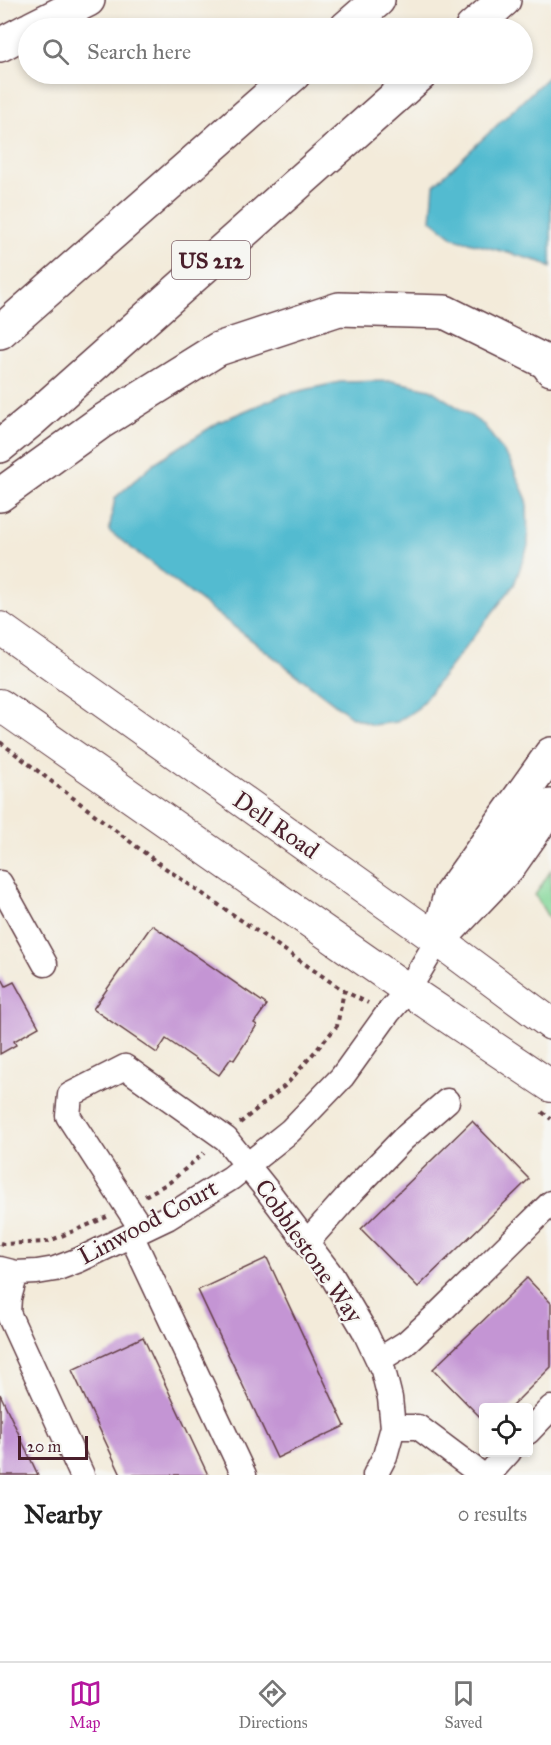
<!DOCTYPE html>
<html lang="en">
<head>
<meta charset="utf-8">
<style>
	:root { --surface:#fff; --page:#f2f2f2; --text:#222; --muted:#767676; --line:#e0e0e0; --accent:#b5179e }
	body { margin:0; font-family:"IM FELL Great Primer",serif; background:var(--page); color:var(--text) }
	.controls { position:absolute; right:18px; bottom:18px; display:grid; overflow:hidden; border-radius:6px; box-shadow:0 3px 9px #0003 }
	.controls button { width:54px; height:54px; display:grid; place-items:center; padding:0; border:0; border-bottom:2px solid var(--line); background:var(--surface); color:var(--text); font:30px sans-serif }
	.scale { position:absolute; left:18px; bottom:15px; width:70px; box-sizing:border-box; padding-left:6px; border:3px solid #4a1f2b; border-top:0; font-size:16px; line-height:21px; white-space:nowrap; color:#4a1f2b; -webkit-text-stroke:4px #f6f6f2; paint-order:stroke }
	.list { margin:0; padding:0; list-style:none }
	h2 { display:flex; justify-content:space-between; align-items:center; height:78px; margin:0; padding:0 24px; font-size:26px }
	h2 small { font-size:20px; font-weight:400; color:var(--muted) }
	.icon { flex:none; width:33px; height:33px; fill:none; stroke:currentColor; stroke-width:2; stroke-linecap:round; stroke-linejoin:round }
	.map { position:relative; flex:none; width:551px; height:1475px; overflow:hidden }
	.search { position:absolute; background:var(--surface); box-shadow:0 3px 9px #0003; left:18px; right:18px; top:18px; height:66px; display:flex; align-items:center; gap:15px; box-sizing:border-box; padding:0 21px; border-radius:33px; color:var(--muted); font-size:22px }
	.sheet { height:186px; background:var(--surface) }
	nav { display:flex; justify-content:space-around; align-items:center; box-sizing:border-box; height:84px; border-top:2px solid var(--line); background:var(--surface); font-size:16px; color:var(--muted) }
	nav a { display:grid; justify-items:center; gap:3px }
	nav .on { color:var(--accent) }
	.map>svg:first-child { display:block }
	.green { fill:#83d799; stroke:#667b62; stroke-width:1.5 }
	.water { fill:#52bbd0; stroke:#4e6d7e; stroke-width:1.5 }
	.building { fill:#c495d4 }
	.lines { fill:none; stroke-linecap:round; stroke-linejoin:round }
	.minor-casing { stroke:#633e45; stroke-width:27 }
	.major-casing { stroke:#633e45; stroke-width:34 }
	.highway-casing { stroke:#633e45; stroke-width:36 }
	.path { stroke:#633e45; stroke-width:4; stroke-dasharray:4.5 4.5; stroke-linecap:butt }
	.minor { stroke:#fff; stroke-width:24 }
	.major { stroke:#fff; stroke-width:32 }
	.highway { stroke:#fff; stroke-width:33 }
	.labels { text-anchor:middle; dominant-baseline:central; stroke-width:4.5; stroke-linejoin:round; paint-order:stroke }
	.shield { fill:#f6f6f2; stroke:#7e6067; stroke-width:1.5 }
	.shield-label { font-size:22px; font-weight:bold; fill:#4a1f2b }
	.street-label { font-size:24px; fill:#4a1f2b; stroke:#f6f6f2 }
</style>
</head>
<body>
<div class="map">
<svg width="551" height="1475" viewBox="0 0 551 1475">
	<rect width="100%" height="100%" fill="#f6f6f2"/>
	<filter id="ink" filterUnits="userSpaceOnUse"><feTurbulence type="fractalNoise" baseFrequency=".0167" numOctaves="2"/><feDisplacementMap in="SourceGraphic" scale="12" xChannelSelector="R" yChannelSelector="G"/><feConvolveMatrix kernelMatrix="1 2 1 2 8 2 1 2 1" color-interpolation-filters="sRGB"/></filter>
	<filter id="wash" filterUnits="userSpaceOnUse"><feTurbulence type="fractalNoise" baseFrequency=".008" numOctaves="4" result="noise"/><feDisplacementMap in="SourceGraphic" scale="24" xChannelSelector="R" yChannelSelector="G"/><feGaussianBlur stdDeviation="1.35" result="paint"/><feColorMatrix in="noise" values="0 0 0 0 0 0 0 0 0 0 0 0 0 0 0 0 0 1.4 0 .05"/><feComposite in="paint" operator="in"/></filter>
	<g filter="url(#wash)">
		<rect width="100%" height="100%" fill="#f3ebda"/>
		<!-- green -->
		<path class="green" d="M551 870V922L535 895Z"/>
		<!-- water -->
		<path class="water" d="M551 74V268L541 262 454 238 431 220 434 185Z
			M392 381 430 389 484 425 510 461 527 500 528 546 514 585 418 708 397 722 372 725 352 717 109 531 115 498 154 463 219 422 282 395 340 382Z"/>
		<g id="blocks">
			<!-- building -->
			<path class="building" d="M152 925 267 1005 254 1023 257 1025 234 1060 231 1058 219 1075 166 1039 157 1053 93 1009Z
				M0 975 6 986 14 982 39 1027 14 1041 16 1045 0 1054Z
				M472 1121 529 1179 418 1287 361 1229Z
				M267 1258 345 1426 277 1458 198 1290Z
				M527 1278 551 1303V1367L510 1408H484V1421L433 1369Z
				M143 1337 208 1475H121L72 1370Z
				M0 1394 38 1475H0Z"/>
		</g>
	</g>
	<g filter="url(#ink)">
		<use href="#blocks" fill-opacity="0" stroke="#633e45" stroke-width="1.5"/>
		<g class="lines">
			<defs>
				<path id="minor" d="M0 883 45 964
					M142 1230 68 1116 70 1095 125 1067 226 1139 267 1190 332 1276 364 1330 383 1370 390 1398 393 1427 385 1456 375 1475
					M131 1235 244 1475
					M307 1242 346 1198 403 1139 447 1101
					M0 1269 16 1273 37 1272 55 1269 79 1260 167 1218 231 1178 290 1131 342 1077 388 1013 408 990 438 940
					M16 1273 9 1298 8 1313 82 1475
					M379 1360 406 1343 440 1312 551 1203
					M393 1427H418L482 1475
					M528 1432 551 1408
					M488 1475 509 1452"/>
				<path id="major" d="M0 628 438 940 551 1024
					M0 705 408 990 551 1086"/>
				<path id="highway" d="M32 28 88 0
					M346 28 378 0
					M472 28 504 0
					M0 45 28 30
					M0 332 294 74
					M0 446 33 419 421 74
					M0 495 101 422 218 349 339 309 445 312 546 362 551 369
					M446 932 509 866 551 806
					M438 940 450 895 551 754"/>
			</defs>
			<!-- minor casing -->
			<use href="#minor" class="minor-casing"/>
			<!-- major casing -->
			<use href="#major" class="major-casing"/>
			<!-- highway casing -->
			<use href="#highway" class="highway-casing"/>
			<!-- path -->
			<path class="path" d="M0 742 158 863 344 991 368 1003
				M542 1112 551 1119
				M240 1123 287 1084 337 1026 344 991
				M145 1196 170 1182 204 1153
				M0 1243 3 1244 47 1242 107 1217"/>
			<!-- minor -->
			<use href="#minor" class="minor"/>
			<!-- major -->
			<use href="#major" class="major"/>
			<!-- highway -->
			<use href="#highway" class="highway"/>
		</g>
	</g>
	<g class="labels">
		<!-- shield labels -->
		<rect class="shield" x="172" y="241" width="78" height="38" rx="4.5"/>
		<g class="shield-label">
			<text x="211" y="260">US 212</text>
		</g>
		<!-- street labels -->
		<g class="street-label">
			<text transform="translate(276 825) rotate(35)">Dell Road</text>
			<text transform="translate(148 1222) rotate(-28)">Linwood Court</text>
			<text transform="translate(309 1251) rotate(55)">Cobblestone Way</text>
		</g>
	</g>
</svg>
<div class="controls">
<button><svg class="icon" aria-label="locate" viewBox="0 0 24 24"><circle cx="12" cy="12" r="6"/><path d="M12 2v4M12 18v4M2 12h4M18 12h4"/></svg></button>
</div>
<div class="scale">20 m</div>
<div class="search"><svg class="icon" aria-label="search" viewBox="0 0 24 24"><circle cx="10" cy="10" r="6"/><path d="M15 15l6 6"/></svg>Search here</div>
</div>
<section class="sheet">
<h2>Nearby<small>0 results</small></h2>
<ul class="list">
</ul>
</section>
<nav>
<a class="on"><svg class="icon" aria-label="map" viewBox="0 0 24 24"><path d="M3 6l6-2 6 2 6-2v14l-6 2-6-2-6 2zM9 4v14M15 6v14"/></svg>Map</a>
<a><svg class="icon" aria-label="directions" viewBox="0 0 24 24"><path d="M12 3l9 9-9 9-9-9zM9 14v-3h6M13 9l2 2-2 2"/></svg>Directions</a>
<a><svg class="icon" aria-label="saved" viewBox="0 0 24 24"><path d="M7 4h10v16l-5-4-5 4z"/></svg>Saved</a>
</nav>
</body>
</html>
